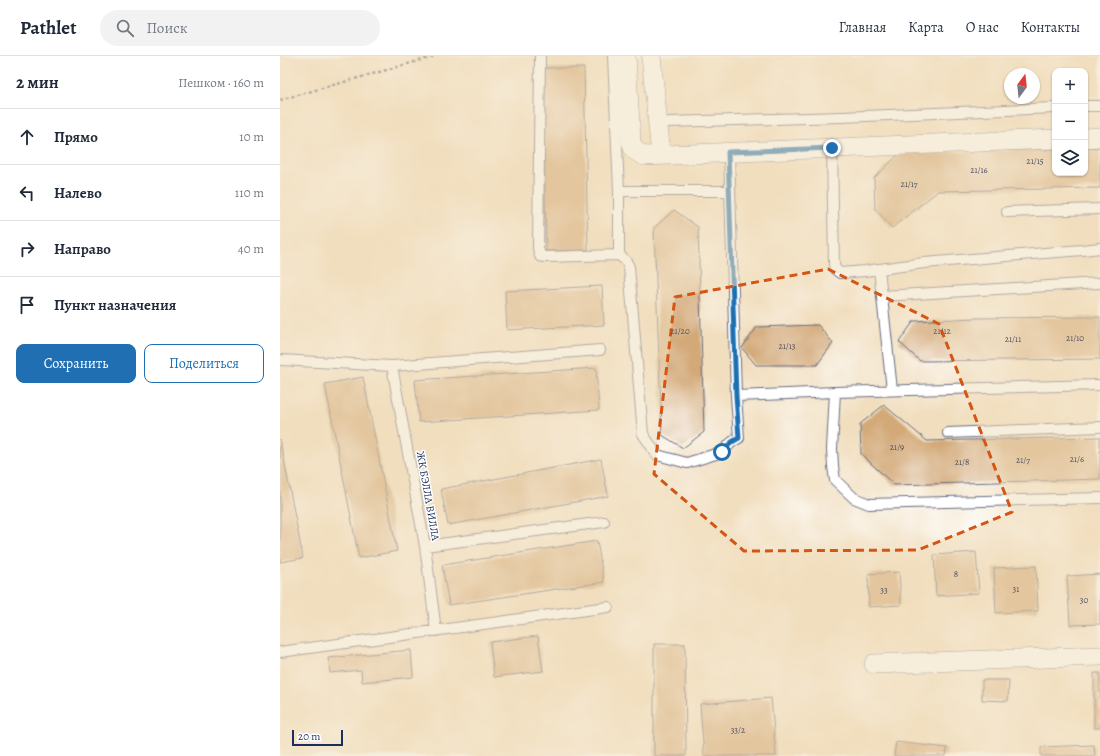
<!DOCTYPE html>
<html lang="ru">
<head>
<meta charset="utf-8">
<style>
	:root { --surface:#fff; --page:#f2f2f3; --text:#1f2937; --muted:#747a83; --line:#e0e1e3; --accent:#1f6fb2 }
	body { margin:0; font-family:Alegreya,serif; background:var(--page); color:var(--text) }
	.controls { position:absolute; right:12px; top:12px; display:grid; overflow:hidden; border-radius:8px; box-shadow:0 1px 3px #0004 }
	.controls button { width:36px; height:36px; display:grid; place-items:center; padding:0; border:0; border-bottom:1px solid var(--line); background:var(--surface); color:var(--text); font:20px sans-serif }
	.compass { position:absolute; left:724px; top:12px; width:36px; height:36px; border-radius:50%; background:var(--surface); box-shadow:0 1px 3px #0004; rotate:15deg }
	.scale { position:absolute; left:12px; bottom:10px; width:51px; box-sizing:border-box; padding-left:4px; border:2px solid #1b2f5e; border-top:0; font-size:11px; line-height:14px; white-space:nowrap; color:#1b2f5e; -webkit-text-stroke:3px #fff; paint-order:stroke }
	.stop { position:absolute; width:12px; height:12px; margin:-9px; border:3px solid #1f6fb2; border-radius:50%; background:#fff }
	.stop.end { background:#1f6fb2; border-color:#fff; box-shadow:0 1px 4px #0008 }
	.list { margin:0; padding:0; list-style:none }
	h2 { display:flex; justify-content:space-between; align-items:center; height:52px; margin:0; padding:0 16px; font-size:17px }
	h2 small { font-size:13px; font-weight:400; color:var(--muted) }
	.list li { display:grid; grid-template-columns:26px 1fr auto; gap:12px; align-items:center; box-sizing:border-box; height:56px; padding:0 16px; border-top:1px solid var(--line) }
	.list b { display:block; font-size:15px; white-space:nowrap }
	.list em { font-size:13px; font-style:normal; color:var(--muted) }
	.actions { display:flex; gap:8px; padding:12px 16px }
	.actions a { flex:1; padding:9px 0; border:1px solid var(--accent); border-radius:8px; text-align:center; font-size:14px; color:var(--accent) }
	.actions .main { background:var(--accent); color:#fff }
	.icon { flex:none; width:22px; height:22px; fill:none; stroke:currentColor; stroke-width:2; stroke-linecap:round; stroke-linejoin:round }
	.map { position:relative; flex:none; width:820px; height:700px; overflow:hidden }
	header { display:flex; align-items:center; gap:24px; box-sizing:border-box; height:56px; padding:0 20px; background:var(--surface); border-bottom:1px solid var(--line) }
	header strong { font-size:19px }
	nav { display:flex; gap:22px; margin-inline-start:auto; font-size:14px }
	.search { width:280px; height:36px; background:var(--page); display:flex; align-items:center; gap:10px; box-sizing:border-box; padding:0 14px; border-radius:22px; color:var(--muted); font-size:15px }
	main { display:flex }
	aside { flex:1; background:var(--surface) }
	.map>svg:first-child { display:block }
	.building { fill:#d3a978 }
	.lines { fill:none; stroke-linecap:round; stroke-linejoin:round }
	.service-casing { stroke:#666c80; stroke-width:12 }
	.minor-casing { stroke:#666c80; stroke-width:20 }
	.path { stroke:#666c80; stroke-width:2.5; stroke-dasharray:3 3; stroke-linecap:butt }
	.service { stroke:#fff; stroke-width:10 }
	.minor { stroke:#fff; stroke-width:19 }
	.route { stroke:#1f6fb2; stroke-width:5 }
	.marked { fill:none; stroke:#d45514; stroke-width:3; stroke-dasharray:8 5; stroke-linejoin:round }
	.labels { text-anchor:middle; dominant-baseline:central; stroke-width:3; stroke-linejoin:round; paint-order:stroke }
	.number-label { font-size:9px; fill:#494e64 }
	.street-label { font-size:11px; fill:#1b2f5e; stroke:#fff }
</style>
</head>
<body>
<header>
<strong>Pathlet</strong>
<div class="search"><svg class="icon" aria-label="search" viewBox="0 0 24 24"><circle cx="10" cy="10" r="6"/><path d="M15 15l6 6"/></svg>Поиск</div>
<nav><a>Главная</a><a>Карта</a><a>О нас</a><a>Контакты</a></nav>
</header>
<main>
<aside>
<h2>2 мин<small>Пешком · 160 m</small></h2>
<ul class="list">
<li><svg class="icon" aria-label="ahead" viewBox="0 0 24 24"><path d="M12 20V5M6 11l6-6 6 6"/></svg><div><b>Прямо</b></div><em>10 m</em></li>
<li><svg class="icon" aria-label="left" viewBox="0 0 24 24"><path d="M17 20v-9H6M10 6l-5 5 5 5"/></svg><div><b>Налево</b></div><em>110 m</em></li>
<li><svg class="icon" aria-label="right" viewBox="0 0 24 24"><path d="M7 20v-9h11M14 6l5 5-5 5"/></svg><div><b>Направо</b></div><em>40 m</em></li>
<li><svg class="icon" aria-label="arrive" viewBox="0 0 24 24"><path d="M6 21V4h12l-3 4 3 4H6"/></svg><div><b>Пункт назначения</b></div></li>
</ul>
<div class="actions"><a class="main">Сохранить</a><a>Поделиться</a></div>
</aside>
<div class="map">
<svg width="820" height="700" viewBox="0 0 820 700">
	<rect width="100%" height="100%" fill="#fff"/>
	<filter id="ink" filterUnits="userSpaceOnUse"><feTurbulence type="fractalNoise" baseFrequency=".025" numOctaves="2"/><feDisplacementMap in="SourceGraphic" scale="8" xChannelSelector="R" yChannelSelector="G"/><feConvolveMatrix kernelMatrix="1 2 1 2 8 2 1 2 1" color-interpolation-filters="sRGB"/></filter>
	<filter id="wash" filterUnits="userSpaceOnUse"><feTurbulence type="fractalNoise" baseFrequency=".012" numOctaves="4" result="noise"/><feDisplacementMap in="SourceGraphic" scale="16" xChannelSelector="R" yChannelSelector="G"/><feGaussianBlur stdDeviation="0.9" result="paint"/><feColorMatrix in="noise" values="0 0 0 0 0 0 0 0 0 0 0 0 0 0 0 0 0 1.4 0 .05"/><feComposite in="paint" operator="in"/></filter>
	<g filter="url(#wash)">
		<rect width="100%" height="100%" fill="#f1debe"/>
		<g id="blocks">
			<!-- building -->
			<path class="building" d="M263 12H304L308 194 266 195Z
				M820 91V132L658 135 612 172 595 153 594 122 620 97 775 93V117H805V92Z
				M394 154 418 171 424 376 403 392 382 379 374 172Z
				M322 230 324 269 227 274 225 235Z
				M820 261V303L640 305 619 286 634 265 696 262Z
				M538 269 553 287 537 309H476L462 292 477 271Z
				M316 312 319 354 139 366 135 324Z
				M83 321 117 495 79 502 45 328Z
				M604 349 647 385 820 381V423L614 429 581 398 580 368Z
				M0 383 23 502 0 506Z
				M321 403 328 440 168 469 161 433Z
				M317 485 324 526 169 549 162 509Z
				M696 496 699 537 656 540 654 499Z
				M756 510 758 555 716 557 714 512Z
				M619 516 621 549 589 551 588 518Z
				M820 518V568L790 569 787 520Z
				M258 580 263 615 214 621 210 586Z
				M374 588H405L406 700H374Z
				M131 594 133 621 82 626 81 614 50 617 48 602Z
				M814 617H820V672H814Z
				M702 624H729L728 645 702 644Z
				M491 642 496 700H424L420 648Z
				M616 686 667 692 666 700H614Z
				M814 689 815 700H761V691Z"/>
		</g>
	</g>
	<g filter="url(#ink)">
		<use href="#blocks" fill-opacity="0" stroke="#666c80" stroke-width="1"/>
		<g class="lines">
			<defs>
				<path id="service" d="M260 0 258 192 260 200 265 201 339 199 346 205 349 211 363 378 377 399 407 407 442 396 452 386 459 382 456 340 449 96
					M333 0 339 135V199
					M805 50H820
					M389 66 562 61 775 52
					M552 92 554 208 555 213 560 217 585 215 644 207 802 194 820 192
					M339 135H450
					M727 156 820 153
					M599 213 612 334
					M602 240 820 227
					M0 304 112 310 320 294
					M112 310 145 490 156 575
					M555 336 552 393 553 410 555 424 574 442 589 448 820 442
					M456 340 555 336 820 329
					M668 377 820 371
					M145 490 324 466
					M0 596 328 551"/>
				<path id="minor" d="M346 0 351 85 354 94 364 100 775 83
					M371 0 381 99
					M805 82 820 81
					M594 608 820 600"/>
			</defs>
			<!-- service casing -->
			<use href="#service" class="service-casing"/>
			<!-- minor casing -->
			<use href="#minor" class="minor-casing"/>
			<!-- path -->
			<path class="path" d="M0 44 156 0"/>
			<!-- service -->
			<use href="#service" class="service"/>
			<!-- minor -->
			<use href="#minor" class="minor"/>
		</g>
	</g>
	<g class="lines" filter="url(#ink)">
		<!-- route -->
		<path class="route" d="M442 396 452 386 459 382 456 340 448 96 552 92"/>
	</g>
	<!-- marked area -->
	<path d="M0 0H820V700H0ZM548 213 659 268 732 456 638 494 464 495 374 418 395 241Z" fill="#f1debe" fill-opacity=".55" fill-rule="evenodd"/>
	<path class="marked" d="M548 213 659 268 732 456 638 494 464 495 374 418 395 241Z"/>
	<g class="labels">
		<!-- number labels -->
		<g class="number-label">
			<text x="755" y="105">21/15</text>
			<text x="699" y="114">21/16</text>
			<text x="629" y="128">21/17</text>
			<text x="400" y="275">21/20</text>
			<text x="662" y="275">21/12</text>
			<text x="795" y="282">21/10</text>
			<text x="733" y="283">21/11</text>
			<text x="507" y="290">21/13</text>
			<text x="617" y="391">21/9</text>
			<text x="797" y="403">21/6</text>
			<text x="743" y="404">21/7</text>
			<text x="682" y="406">21/8</text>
			<text x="676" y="518">8</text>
			<text x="736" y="533">31</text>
			<text x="604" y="534">33</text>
			<text x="804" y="544">30</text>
			<text x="458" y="674">33/2</text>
		</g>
		<!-- street labels -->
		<g class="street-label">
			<text transform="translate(148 440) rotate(80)">ЖК БЭЛЛА ВИЛЛА</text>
		</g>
	</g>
</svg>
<div class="controls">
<button>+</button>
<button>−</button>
<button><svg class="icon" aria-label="layers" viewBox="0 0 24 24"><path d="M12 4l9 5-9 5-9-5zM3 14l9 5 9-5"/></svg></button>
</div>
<svg class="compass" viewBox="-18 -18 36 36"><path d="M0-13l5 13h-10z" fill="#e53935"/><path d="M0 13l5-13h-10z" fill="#747a83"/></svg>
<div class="scale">20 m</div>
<div class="stop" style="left:442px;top:396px"></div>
<div class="stop end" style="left:552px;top:92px"></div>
</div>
</main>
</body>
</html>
